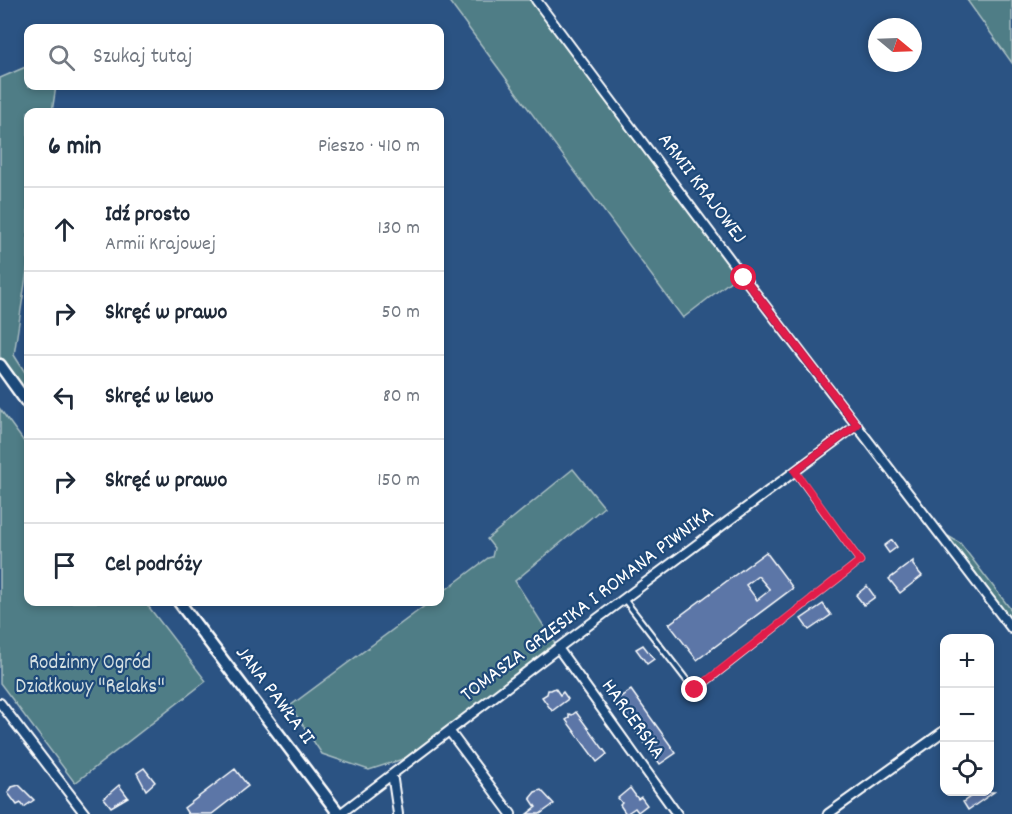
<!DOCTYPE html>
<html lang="pl">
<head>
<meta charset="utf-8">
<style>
	:root { --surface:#fff; --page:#f6f6f7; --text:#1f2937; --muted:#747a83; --line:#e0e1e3 }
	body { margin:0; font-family:Dekko,sans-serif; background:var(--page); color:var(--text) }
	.controls { position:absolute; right:18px; bottom:18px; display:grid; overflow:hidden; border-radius:12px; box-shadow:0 3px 9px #0003 }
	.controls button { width:54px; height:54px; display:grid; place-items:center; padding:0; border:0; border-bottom:2px solid var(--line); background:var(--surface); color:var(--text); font:30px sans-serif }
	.compass { position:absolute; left:868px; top:18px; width:54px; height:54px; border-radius:50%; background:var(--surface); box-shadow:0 3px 9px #0003; rotate:109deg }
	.stop { position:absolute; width:18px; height:18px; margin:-14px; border:4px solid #e11d48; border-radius:50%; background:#fff }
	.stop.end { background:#e11d48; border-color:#fff; box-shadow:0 2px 6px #0008 }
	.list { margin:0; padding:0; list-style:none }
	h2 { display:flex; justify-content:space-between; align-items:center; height:78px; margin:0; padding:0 24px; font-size:26px }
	h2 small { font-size:20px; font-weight:400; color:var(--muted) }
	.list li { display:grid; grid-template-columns:39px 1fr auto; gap:18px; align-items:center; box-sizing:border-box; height:84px; padding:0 24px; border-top:2px solid var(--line) }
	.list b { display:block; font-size:22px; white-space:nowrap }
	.list p { margin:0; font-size:20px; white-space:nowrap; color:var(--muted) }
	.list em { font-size:20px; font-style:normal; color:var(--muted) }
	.icon { flex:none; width:33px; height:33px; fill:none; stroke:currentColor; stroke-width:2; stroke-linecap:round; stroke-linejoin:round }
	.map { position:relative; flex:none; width:1012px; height:814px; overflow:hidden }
	.search { position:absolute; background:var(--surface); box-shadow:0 3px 9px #0003; left:24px; top:24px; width:420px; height:66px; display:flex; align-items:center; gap:15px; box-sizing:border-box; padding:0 21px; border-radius:12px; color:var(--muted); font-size:22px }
	.panel { position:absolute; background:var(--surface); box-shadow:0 3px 9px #0003; left:24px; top:108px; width:420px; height:498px; border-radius:12px }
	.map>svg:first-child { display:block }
	.green { fill:#507d86; stroke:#a8bec2; stroke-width:1.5 }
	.building { fill:#5c76a7; stroke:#fff; stroke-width:1.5; fill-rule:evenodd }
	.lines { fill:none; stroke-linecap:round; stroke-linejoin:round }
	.lane-casing { stroke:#fff; stroke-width:8 }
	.street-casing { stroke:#fff; stroke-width:12 }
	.secondary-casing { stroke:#fff; stroke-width:15 }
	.lane { stroke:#1f4a7a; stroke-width:4 }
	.street { stroke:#1f4a7a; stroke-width:8 }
	.secondary { stroke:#1f4a7a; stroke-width:10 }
	.route { stroke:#e11d48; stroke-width:8 }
	.labels { text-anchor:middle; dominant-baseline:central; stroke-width:4.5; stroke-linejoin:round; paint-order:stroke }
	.street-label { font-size:21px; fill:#fff; stroke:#1f4a7a }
	.park-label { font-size:21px; fill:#d3dee1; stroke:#1f4a7a }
</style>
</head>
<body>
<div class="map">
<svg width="1012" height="814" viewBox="0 0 1012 814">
	<rect width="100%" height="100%" fill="#2b5383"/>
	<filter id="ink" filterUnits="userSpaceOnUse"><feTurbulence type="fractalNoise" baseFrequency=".0167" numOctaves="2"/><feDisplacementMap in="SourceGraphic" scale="12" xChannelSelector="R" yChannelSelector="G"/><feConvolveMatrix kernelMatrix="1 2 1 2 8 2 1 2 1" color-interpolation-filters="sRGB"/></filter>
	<g filter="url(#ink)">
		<!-- green -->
		<path class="green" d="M448 0H530L737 276 683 318Z
			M967 0H1012V63Z
			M28 66V86H56L52 112H28V264L14 355 28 377 27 393 0 357V78Z
			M0 409 28 447V602H145L206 681 75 783 0 683Z
			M573 469 604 507 515 581 556 645 406 758 369 770 322 754 290 706 430 602H440V594L488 558 492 557 494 548 487 539Z
			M948 536 960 543 1012 611V621Z"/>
		<!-- building -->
		<path class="building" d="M892 540 897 547 889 553 884 546Z
			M766 552 793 588 697 660 669 624ZM758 576 770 590 757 600 746 585Z
			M913 561V565L922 576 900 593 889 579Z
			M867 586 875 597 864 605 856 595Z
			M823 604 831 615 809 630 801 619Z
			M643 645 654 659 647 664 636 649Z
			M555 688 560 695 563 692 568 699 552 711 542 697 547 694 548 690H551Z
			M631 690 676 753 660 764 614 701Z
			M576 712 607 754 597 762 566 720 569 718V714L572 715Z
			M144 768 155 782 146 790 137 773Z
			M235 769 248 786 212 814H188L184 808Z
			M19 785 34 800 24 807 21 803 17 805 8 793 12 787Z
			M119 785 128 797 111 807 104 798Z
			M630 788 638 799 641 797 647 805 638 812 635 808 626 814 620 805 622 803 618 798Z
			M541 790 554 804 540 814H527L536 807 530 798 535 792Z
			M977 792H994L968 810 963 802Z"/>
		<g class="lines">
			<defs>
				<path id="lane" d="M624 599 695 691 860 561 795 472"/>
				<path id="street" d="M536 0 741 274 1012 629
					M558 648 677 814
					M0 703 85 814
					M450 732 511 814
					M390 776 393 780 398 814
					M340 814 558 648 857 425
					M828 814 944 731"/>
				<path id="secondary" d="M0 365 28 404
					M179 602 339 814"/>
			</defs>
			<!-- lane casing -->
			<use href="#lane" class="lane-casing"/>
			<!-- street casing -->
			<use href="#street" class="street-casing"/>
			<!-- secondary casing -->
			<use href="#secondary" class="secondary-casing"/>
			<!-- lane -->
			<use href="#lane" class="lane"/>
			<!-- street -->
			<use href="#street" class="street"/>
			<!-- secondary -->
			<use href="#secondary" class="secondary"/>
		</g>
	</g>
	<g class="lines" filter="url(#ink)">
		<!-- route -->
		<path class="route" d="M695 690 860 561 795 471 857 425 744 278"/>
	</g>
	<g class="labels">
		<!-- street labels -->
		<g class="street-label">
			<text transform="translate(701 189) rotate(53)">ARMII KRAJOWEJ</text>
			<text transform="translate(588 605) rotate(-37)">TOMASZA GRZESIKA I ROMANA PIWNIKA</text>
			<text transform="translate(274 696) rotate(53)">JANA PAWŁA II</text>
			<text transform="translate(632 720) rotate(54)">HARCERSKA</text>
		</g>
		<!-- park labels -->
		<g class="park-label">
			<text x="90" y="664">Rodzinny Ogród<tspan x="90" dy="24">Działkowy "Relaks"</tspan></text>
		</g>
	</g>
</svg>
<div class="controls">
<button>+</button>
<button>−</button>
<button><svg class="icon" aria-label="locate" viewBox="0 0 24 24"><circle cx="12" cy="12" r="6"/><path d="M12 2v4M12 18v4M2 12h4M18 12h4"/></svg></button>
</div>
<svg class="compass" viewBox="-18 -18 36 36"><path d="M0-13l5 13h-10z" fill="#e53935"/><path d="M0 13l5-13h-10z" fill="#747a83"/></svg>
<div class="stop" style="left:744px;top:278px"></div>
<div class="stop end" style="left:695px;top:690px"></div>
<div class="search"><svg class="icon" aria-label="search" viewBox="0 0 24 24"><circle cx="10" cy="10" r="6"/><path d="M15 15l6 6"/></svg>Szukaj tutaj</div>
<section class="panel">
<h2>6 min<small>Pieszo · 410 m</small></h2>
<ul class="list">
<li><svg class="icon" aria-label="ahead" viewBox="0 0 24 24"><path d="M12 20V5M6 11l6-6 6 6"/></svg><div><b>Idź prosto</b><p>Armii Krajowej</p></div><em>130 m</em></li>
<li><svg class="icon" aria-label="right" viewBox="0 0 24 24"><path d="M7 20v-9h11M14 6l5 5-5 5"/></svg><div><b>Skręć w prawo</b></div><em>50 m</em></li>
<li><svg class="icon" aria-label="left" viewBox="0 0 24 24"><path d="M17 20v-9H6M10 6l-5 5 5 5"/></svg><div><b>Skręć w lewo</b></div><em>80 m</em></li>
<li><svg class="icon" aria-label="right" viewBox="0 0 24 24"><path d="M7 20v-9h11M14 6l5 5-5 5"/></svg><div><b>Skręć w prawo</b></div><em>150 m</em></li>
<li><svg class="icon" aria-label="arrive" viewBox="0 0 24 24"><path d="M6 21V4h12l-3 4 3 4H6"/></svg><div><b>Cel podróży</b></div></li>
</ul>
</section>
</div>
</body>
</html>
